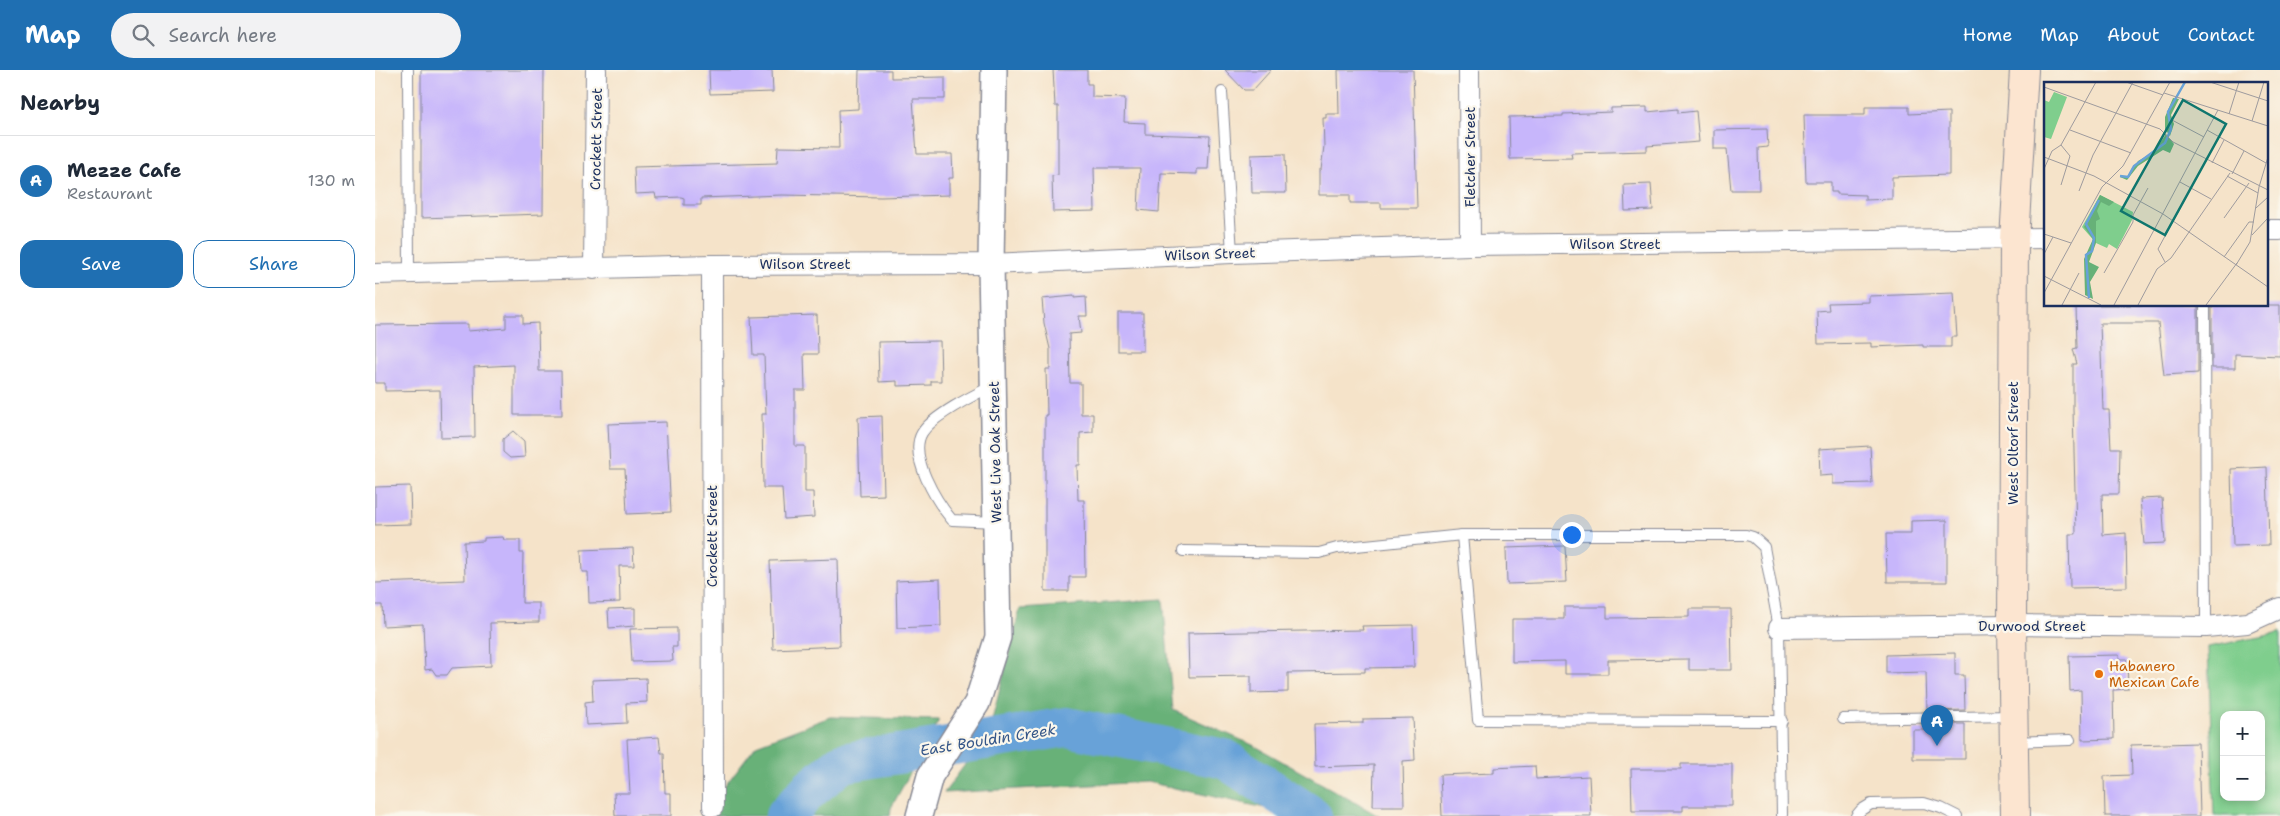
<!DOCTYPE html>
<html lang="en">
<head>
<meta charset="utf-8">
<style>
	:root { --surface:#fff; --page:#f2f2f3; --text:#1f2937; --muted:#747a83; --line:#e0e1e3; --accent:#1f6fb2 }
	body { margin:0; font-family:"Shantell Sans",sans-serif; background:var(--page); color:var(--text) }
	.controls { position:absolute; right:15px; bottom:15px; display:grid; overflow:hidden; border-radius:10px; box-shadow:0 2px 8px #0003 }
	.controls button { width:45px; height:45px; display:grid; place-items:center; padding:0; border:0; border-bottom:1px solid var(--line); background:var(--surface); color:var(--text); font:25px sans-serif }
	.you { position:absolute; left:1196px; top:464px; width:18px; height:18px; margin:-12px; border:4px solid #fff; border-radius:50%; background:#1a73e8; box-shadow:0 0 0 8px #1a73e833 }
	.badge { display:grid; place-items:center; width:32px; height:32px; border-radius:50%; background:var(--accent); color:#fff; font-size:16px; font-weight:700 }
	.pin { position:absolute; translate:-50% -41px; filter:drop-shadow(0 1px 2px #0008) }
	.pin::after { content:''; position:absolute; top:26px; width:18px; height:15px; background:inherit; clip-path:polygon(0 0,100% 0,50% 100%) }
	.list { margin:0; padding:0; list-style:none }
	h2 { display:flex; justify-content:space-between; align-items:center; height:65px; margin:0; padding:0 20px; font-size:21px }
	h2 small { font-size:16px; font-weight:400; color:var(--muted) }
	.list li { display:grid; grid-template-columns:32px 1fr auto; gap:15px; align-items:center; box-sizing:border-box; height:90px; padding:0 20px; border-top:1px solid var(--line) }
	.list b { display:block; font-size:19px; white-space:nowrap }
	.list p { margin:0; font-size:16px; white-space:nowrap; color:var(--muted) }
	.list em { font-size:16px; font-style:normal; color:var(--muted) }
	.actions { display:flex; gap:10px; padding:15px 20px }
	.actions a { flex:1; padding:11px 0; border:1px solid var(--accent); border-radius:15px; text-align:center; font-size:18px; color:var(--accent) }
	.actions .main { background:var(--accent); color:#fff }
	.icon { flex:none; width:28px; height:28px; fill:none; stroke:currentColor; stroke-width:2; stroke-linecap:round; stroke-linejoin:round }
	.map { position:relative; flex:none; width:1905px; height:746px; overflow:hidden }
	header { display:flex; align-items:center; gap:30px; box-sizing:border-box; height:70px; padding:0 25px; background:var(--accent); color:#fff }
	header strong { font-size:24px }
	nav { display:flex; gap:28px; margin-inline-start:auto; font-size:18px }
	.search { width:350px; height:45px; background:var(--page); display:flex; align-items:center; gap:12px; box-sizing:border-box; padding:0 18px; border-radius:28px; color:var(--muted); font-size:19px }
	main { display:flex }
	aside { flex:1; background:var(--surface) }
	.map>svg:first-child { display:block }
</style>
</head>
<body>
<header>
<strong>Map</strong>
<div class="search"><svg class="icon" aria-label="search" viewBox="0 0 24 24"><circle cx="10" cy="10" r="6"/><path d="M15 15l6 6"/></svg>Search here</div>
<nav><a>Home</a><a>Map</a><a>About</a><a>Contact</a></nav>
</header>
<main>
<aside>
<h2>Nearby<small></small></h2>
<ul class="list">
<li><span class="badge">A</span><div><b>Mezze Cafe</b><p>Restaurant</p></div><em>130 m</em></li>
</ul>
<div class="actions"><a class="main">Save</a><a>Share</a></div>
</aside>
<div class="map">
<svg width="1905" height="746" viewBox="0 0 1905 746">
	<rect width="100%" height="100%" fill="#fbf7ec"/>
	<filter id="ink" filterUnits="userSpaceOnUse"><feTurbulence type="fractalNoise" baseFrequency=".02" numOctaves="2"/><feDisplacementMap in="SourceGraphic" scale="10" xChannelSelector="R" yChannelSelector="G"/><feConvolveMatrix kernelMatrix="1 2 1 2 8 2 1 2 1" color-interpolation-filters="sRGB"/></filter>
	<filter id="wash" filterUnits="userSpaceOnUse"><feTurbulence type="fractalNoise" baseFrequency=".0096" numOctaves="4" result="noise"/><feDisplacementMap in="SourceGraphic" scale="20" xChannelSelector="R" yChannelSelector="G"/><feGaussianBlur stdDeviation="1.12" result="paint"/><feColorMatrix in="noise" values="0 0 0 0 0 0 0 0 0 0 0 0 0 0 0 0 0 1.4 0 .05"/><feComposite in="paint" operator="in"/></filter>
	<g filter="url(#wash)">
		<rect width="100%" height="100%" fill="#f5e3c9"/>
		<path fill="#7fce8d" stroke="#4d7e76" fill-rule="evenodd" d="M1905 561V746H1839L1833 577 1900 564ZM1849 645H1886V727H1849Z"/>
		<g fill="#67b178" stroke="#41706b">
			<path d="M788 529 798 640 880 676 1004 746H905L890 738 772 712 569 723 614 662 645 539Z"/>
			<path d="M455 647 564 650 516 738 515 746H327L381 675Z"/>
		</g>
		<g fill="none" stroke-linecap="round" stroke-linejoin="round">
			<path stroke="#68a2d8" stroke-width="40" d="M410 746 434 720 467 693 692 657 850 689 937 746"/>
		</g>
		<g id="blocks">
			<g fill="#c7b6fb">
				<path d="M46 0H169L168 144 46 148Z"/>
				<path d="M334 0H397L398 22 335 24Z"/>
				<path d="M484 0H516V8L570 7V29H538L542 84H577L578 108H574V125L506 127 407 125 326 128V135H309V128L306 127 281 128 280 123 260 124 259 97 402 93 403 77 464 78 463 40 483 39Z"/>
				<path d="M678 0H712V14H717V27L750 28 749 52 770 53V64L835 66 833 99H822V104L786 103 784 142 763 140 765 98H719L720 141 678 142 677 106 683 105V36H680Z"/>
				<path d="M850 0H896L878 20H869Z"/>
				<path d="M963 0H1038L1042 138H1006V133H975V125H944V100H946L949 76 948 48H951V44H964Z"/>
				<path d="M1272 37V42L1303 39V43L1321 41 1324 72 1272 76V81L1196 83 1197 88 1135 89 1134 47 1188 46V44L1236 42V38Z"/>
				<path d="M1490 37H1534V44L1574 42V105L1517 107V129L1490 130V125L1462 124V122H1456V112H1431L1429 45H1490Z"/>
				<path d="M1392 59 1393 77 1383 78 1384 120H1356L1352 79H1339V60Z"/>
				<path d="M910 84 911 123H877L876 85Z"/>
				<path d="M1276 114 1278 140 1250 141 1249 115Z"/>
				<path d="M1579 223 1582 267H1576V277H1548V275L1496 277V273L1443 274 1442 241 1454 240 1453 233 1494 232V226Z"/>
				<path d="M699 226V228L711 227 712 246H704L706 263 694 264 695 313H706V344H718V362L705 363V395H702L703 430H709L710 507H694V521H670V345H672L671 299H675V279L669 253 667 229Z"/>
				<path d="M1701 235H1823V303L1789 305 1783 253H1725L1728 340H1734L1736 378H1745L1744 424H1727L1728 465 1751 463 1752 517 1695 518 1694 464H1701L1698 339V294H1702L1698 279 1702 278Z"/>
				<path d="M1837 235H1905V286L1860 284V298H1837Z"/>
				<rect x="743" y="243" width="25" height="38"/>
				<path d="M131 245H148V254L163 253 164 301H186L187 345H139V295L99 297 100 367 66 368 65 320 10 321V313H0V255L93 254V261L131 258Z"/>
				<path d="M442 245 443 284H429L430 320H420V376H430V422H438L439 447 409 449 407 418H388L387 344H391L389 285H378L376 247Z"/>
				<path d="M565 271 566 311H556V315L522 316V311L504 312 503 272Z"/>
				<path d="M507 346 509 425 485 426 483 347Z"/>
				<path d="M291 352 296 442 252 444 250 399H235L233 354Z"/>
				<path d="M138 361 149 371 150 387 135 388 128 382V369Z"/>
				<path d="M1495 376 1497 413 1458 414V405L1445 406 1444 379Z"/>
				<path d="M1892 397 1894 475 1858 476 1856 399Z"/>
				<path d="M35 416 36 454 0 455V417Z"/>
				<path d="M1787 428 1790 473 1769 474 1765 429Z"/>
				<path d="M1572 450V512H1512L1511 464H1536V451Z"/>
				<path d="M128 467 129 470H145V483H148L147 533H164V552L115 553 116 596 77 598 72 605H61L57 599 50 600 48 554 8 556 7 535H0V513L90 510 89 472 109 471V468Z"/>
				<path d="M1190 476 1192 512 1132 514 1131 478Z"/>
				<path d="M258 478 259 496H244L245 532 214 533 213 502H207L206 480Z"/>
				<path d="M463 489 465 576 398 579 395 491Z"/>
				<path d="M565 509 566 556 522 558 521 511Z"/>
				<path d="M1189 537H1232V548L1314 547V539H1356L1357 600H1314V589L1233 590V604H1190V591L1137 592V549H1189Z"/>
				<path d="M260 538V556L234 558 233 539Z"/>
				<path d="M1038 555 1039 597 990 598V602L913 603V622L876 623V606L814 607 813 563 988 560 987 556Z"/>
				<path d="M302 558V577H297L298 591 257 592 255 559Z"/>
				<path d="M1580 583V605H1589L1590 640 1552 641 1551 602 1511 603V585Z"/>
				<path d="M1744 585V589H1752L1753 619 1738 620 1739 669 1707 670 1706 620 1695 621 1694 586Z"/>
				<path d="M271 608 272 632 251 633 252 653 211 655 210 632 218 631 217 610Z"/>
				<path d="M1038 648 1040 690 1028 691 1029 736H998L999 695 940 697 939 654 988 653V649Z"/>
				<path d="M1553 654H1590V689H1538V660H1553Z"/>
				<path d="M284 667 286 683H289L290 723H296V746H240L239 723H255L252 669Z"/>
				<path d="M1823 673 1825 746H1730L1729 706 1757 705 1756 675Z"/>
				<path d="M1306 694H1357V736H1308V741H1257L1256 699H1306Z"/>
				<path d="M1160 696 1161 709 1214 706 1216 746H1067L1065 705 1119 703V698Z"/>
			</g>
		</g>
	</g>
	<g filter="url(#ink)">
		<use href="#blocks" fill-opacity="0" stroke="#888994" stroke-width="1"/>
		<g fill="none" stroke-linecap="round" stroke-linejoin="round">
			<g stroke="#888994" stroke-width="12">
				<g id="service">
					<path d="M33 0 34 203"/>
					<path d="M847 22 857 183"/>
					<path d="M1830 235 1831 557"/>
					<path d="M617 316C599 325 557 346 547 363 533 386 562 432 577 450L621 452"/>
					<path d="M1087 465 1103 650 1407 651"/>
					<path d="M808 481 944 483 962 478 1087 465H1371L1378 467 1389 477 1404 558 1407 746"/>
					<path d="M1468 649 1638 646"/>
					<path d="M1640 672 1695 670"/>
					<path d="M1481 746 1486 740 1496 734 1549 733 1566 738 1582 746"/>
				</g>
			</g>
			<g stroke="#888994" stroke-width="22">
				<g id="minor">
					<path d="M1094 0 1095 175"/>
					<path d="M1891 160H1905"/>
					<path d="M337 195 338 737"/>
					<path d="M219 199 221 0"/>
					<path d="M0 204 337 195 616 194 857 183 1095 175 1670 168"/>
					<path d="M1404 558 1637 555 1831 557 1872 553 1905 538"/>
				</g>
			</g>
			<g stroke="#888994" stroke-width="28">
				<path id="tertiary" d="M544 746 555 706 602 633 623 567 616 194 619 0"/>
			</g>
			<g stroke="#888994" stroke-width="30">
				<path id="secondary" d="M1640 746 1637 555 1639 170 1649 0"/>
			</g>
			<use href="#service" stroke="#fff" stroke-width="10"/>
			<use href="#minor" stroke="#fff" stroke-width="20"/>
			<use href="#tertiary" stroke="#fff" stroke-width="25"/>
			<use href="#secondary" stroke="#fce5d0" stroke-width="28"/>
		</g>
	</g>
	<circle fill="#e8710a" stroke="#fbf7ec" stroke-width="2" cx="1724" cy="604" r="5"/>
	<g text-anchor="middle" stroke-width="4.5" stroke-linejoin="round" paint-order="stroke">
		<g font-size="14" fill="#1b2f5e" stroke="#fbf7ec">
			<text transform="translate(221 69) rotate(-89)" y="5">Crockett Street</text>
			<text transform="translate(1095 87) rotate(-90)" y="5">Fletcher Street</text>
			<text x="1240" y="179">Wilson Street</text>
			<text transform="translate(835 184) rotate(-2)" y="5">Wilson Street</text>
			<text x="430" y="199">Wilson Street</text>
			<text transform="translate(1638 373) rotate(-90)" y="5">West Oltorf Street</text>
			<text transform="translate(620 382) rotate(-91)" y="5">West Live Oak Street</text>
			<text transform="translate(337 466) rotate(-90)" y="5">Crockett Street</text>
			<text x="1657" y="561">Durwood Street</text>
		</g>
		<g font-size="14" fill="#c56008" stroke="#fbf7ec" text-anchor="start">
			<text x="1734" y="601">Habanero<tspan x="1734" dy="16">Mexican Cafe</tspan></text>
		</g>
		<g font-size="15" font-style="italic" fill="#365789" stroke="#fbf7ec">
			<text transform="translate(613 670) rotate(-9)" y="5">East Bouldin Creek</text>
		</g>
	</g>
	<g transform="translate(1669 12)">
		<rect width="224" height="224" fill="#f5e3c9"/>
		<path d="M10 10 23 15 7 57 0 55V18L5 20ZM56 113 89 130 88 138 73 167 65 162 63 166 52 161 38 145Z" fill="#7fce8d"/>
		<path d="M129 16 135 17 127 33 130 42 126 54 121 47V35ZM122 52 130 62 126 71 119 68 94 84 83 98 76 95H83L94 79 110 70ZM56 113 70 120 65 124 57 120 53 129 56 137 52 139V161L45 180 55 185 46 200 49 217 41 213 40 177 49 157 40 145Z" fill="#67b178"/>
		<path fill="none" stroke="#68a2d8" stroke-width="2.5" d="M76 94 84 95 90 84 121 61 127 47 124 30 141 0M45 216 42 173 48 169 50 156 42 142 55 118"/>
		<path fill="none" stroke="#9e9b9e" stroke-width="1" d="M82 0 119 13M166 0 224 19M0 5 116 47 129 60 224 108M120 11 224 44M185 32 195 0M128 38 160 55M208 39 220 0M26 48 87 71M163 48 222 81M17 63 52 0M0 75 50 94 119 132 224 205M168 81 180 58M0 87 8 69 17 63M188 92 200 69M183 94 214 111M136 100 167 117M17 103 26 74 17 63M35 109 49 73 89 0M212 126 224 115M180 136 205 101M0 152 27 161M208 153 224 136M0 172 9 155M180 175 205 140H210M121 180 114 167 147 106M192 183 206 160 215 105 224 75M60 191 89 140V133L104 106M0 194 57 223M0 211 58 105 79 84 126 0M18 223 35 191M70 223 174 28M94 223 113 187 127 176 186 91M162 223 193 181"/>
		<path fill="#0f766e" fill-opacity="0.15" stroke="#0f766e" stroke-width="2.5" d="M139 18 182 42 121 153 77 129Z"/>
		<rect width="224" height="224" fill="none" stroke="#1b2f5e" stroke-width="2.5"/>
	</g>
</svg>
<div class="controls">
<button>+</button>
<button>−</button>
</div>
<div class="you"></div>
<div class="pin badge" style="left:1562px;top:676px">A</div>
</div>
</main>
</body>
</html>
